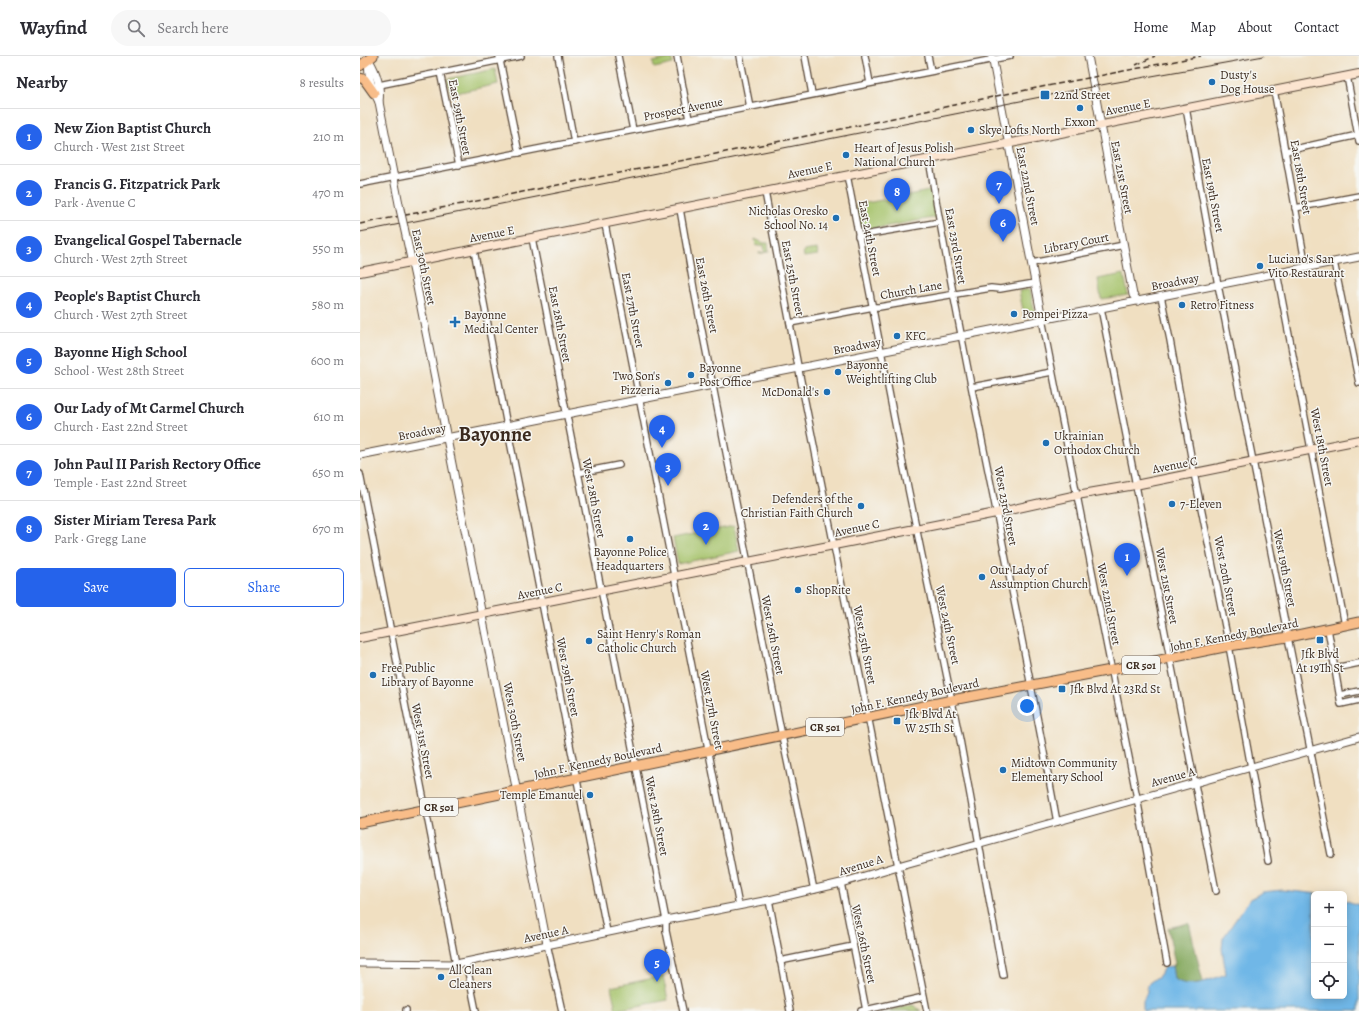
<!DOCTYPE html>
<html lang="en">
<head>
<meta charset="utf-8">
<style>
	:root { --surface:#fff; --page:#f7f7f7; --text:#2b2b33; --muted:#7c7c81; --line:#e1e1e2; --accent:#2563eb }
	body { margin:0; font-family:Alegreya,serif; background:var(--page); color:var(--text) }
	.controls { position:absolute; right:12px; bottom:12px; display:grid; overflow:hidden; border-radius:6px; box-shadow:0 2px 10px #0003 }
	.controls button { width:36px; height:36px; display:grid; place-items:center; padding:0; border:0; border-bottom:1px solid var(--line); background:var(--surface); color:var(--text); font:20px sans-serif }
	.you { position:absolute; left:667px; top:650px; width:14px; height:14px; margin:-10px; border:3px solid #fff; border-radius:50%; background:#1a73e8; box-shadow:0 0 0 6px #1a73e833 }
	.badge { display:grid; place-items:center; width:26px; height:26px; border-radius:50%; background:var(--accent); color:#fff; font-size:13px; font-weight:700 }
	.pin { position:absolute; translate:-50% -33px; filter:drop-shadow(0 1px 2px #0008) }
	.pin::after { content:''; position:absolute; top:21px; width:14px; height:12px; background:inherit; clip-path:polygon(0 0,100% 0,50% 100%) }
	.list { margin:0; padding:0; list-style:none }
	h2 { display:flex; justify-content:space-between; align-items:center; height:52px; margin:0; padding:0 16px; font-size:17px }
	h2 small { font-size:13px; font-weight:400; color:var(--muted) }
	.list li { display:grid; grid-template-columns:26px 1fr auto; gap:12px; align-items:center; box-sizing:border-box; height:56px; padding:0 16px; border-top:1px solid var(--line) }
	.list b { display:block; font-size:15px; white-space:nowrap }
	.list p { margin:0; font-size:13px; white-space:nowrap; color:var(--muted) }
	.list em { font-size:13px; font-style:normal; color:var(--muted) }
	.actions { display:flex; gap:8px; padding:12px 16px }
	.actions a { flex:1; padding:9px 0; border:1px solid var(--accent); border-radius:6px; text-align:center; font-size:14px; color:var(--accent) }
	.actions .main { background:var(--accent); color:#fff }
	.icon { flex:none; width:22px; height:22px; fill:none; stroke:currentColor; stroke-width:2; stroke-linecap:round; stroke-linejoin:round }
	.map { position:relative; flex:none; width:999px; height:955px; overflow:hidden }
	header { display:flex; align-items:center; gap:24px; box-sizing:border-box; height:56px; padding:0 20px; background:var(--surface); border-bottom:1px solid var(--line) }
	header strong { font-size:19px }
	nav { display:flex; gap:22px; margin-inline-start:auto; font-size:14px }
	.search { width:280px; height:36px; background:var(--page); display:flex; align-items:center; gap:10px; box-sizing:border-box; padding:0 14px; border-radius:22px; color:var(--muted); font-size:15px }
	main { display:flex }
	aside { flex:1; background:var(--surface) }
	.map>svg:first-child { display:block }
</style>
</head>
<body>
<header>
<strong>Wayfind</strong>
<div class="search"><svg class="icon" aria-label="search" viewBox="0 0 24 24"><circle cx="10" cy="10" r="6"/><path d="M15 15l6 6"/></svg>Search here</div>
<nav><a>Home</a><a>Map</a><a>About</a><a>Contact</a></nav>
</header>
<main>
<aside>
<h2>Nearby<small>8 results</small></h2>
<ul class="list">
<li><span class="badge">1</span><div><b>New Zion Baptist Church</b><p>Church · West 21st Street</p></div><em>210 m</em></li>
<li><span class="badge">2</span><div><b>Francis G. Fitzpatrick Park</b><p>Park · Avenue C</p></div><em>470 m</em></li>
<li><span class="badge">3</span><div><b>Evangelical Gospel Tabernacle</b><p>Church · West 27th Street</p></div><em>550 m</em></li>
<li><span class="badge">4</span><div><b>People's Baptist Church</b><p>Church · West 27th Street</p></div><em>580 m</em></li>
<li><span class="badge">5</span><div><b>Bayonne High School</b><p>School · West 28th Street</p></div><em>600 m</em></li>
<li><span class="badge">6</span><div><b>Our Lady of Mt Carmel Church</b><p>Church · East 22nd Street</p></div><em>610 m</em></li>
<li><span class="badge">7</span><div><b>John Paul II Parish Rectory Office</b><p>Temple · East 22nd Street</p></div><em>650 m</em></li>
<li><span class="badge">8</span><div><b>Sister Miriam Teresa Park</b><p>Park · Gregg Lane</p></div><em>670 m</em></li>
</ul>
<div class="actions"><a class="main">Save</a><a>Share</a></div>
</aside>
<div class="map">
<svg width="999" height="955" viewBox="0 0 999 955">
	<rect width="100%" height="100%" fill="#f6f6f2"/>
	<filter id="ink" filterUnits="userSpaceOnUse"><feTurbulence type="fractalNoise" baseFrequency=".025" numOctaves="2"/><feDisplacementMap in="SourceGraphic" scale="8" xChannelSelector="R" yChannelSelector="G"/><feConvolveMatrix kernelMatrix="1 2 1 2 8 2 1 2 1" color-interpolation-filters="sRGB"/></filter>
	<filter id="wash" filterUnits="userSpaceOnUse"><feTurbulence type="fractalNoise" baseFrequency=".012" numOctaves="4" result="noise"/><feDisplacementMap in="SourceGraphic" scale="16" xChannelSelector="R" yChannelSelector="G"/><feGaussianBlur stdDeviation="0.9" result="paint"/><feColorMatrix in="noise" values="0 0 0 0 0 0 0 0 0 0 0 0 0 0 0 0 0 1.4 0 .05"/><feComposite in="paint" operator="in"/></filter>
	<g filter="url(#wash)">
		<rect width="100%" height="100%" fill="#f0dfc1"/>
		<g fill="#a5c269" stroke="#707644">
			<path d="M311 2 313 8 294 12 293 6Z"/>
			<path d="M135 13 138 28 91 38 87 23Z"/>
			<path d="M574 134 578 161 501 175 496 149Z"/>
			<path d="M395 183 404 187H408L409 195H407V196L399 198V197L405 196 404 189 396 190Z"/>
			<path d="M457 193 458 199 444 201 443 195Z"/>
			<path d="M764 218 768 239 741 243 738 223Z"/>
			<path d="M670 233 675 257 664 259 659 235Z"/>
			<path d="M374 470 379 495 318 508 313 482Z"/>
			<path d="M303 920 308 944 256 954 251 931Z"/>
			<path d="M553 949 561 955H525Z"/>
		</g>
		<path fill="#84a85d" stroke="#60693e" d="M829 867 843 926C832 928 824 930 814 923L812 910 815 908 808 872Z"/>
		<path fill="#70b7e7" stroke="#567082" d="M922 834 960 838H954V940H984V844L999 849V955H783V945L787 936V932L789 927 800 919 804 911 812 910 814 923C830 934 849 924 866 918L862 893 863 882 889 844 902 836Z"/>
	</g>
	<g filter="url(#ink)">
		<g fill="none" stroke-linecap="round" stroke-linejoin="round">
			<g stroke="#564536" stroke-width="8">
				<g id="minor">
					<path d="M139 0 159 97"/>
					<path d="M198 0 214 86"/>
					<path d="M258 0 273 74"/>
					<path d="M317 0 329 63"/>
					<path d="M380 0 390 51"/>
					<path d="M445 0 452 38"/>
					<path d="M505 0 510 27"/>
					<path d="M568 0 571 15"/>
					<path d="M80 16 99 109"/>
					<path d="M987 20 999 85"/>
					<path d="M19 29 161 0"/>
					<path d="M914 34 946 211"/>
					<path d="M826 52 858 229 971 798"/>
					<path d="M926 95 998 79"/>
					<path d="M569 103C583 189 600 274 617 359 644 495 672 630 697 766"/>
					<path d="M487 119 541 398 600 684 643 919"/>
					<path d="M0 128 650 0"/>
					<path d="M405 136 437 305 567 955"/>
					<path d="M935 152 999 140"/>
					<path d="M320 153 335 239 422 680 454 834"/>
					<path d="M245 168 379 850"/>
					<path d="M498 180 580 166"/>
					<path d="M172 182 306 864V875L323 955"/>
					<path d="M114 194 147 370 247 876"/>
					<path d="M974 206 999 327"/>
					<path d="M672 207 764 189"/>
					<path d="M917 217 985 569"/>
					<path d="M801 240 810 284 834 417 869 590 908 805"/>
					<path d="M741 252 856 835"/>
					<path d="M682 263 777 742 807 907"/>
					<path d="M430 267 513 251H519L631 232 640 233 675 227"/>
					<path d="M612 331 692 316"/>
					<path d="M218 417 259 409"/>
					<path d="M0 418 96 908"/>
					<path d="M968 573 981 648 999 644"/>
					<path d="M975 612 999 607"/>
					<path d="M980 639 999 635"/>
					<path d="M481 827 506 954"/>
					<path d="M409 844 430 955"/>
					<path d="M187 888 202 955"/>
					<path d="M420 905 493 890"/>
					<path d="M106 906 116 955"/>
					<path d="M46 955V954"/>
					<path d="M501 955 564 941"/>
				</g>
			</g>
			<g stroke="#564536" stroke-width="9">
				<g id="tertiary">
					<path d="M632 0 682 263"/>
					<path d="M728 0 773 239 778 245"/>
					<path d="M8 3C8 18 11 33 19 46L40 153"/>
					<path d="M9 4C17 17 21 31 19 46"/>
					<path d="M44 171 56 226 187 888"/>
					<path d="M0 399 999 201"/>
					<path d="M0 907 96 908 106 906 306 864 409 844 481 827 538 810 999 681"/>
				</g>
			</g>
			<g stroke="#564536" stroke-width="10">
				<g id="secondary">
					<path d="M0 216 999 18"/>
					<path d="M0 582 474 489 636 457 717 439 775 429 999 384"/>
				</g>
			</g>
			<g stroke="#564536" stroke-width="11">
				<path id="primary" d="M0 767 592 644 751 614 869 590 928 581 999 566"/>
			</g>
			<g stroke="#564536" stroke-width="11">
				<g id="trunk">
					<path d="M0 10 13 0"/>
					<path d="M0 22 4 23 14 37"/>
				</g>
			</g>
			<use href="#minor" stroke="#fff" stroke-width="5.5"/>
			<use href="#tertiary" stroke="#fff" stroke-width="7"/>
			<use href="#secondary" stroke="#fce5d0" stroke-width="8"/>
			<use href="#primary" stroke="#f8bd89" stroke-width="9"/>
			<use href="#trunk" stroke="#f8bd89" stroke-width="9"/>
			<path stroke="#3b2a1e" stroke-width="1" d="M0 176 741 29 904 0"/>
			<g stroke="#3b2a1e" stroke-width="1.5" stroke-dasharray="6 3" stroke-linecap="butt">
				<path d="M776 9 795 0"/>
				<path d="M0 168 472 75 646 38 841 0"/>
			</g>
			<g stroke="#564536" stroke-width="9" stroke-linecap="butt">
				<path id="tertiary-bridge" d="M40 153 44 171"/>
			</g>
			<use href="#tertiary-bridge" stroke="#fff" stroke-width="7"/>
		</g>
	</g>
	<g fill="#1f6fb2" stroke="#f6f6f2" stroke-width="1.5">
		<circle cx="852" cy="26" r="4"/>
		<rect x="680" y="34" width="10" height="10" rx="2"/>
		<circle cx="720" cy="52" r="4"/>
		<circle cx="611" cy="74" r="4"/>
		<circle cx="486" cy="99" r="4"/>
		<circle cx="476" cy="162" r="4"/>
		<circle cx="900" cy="210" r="4"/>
		<circle cx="822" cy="249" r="4"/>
		<circle cx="654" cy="258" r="4"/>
		<path d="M93 260h4v4h4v4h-4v4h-4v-4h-4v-4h4z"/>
		<circle cx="537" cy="280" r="4"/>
		<circle cx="478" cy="316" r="4"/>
		<circle cx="331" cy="319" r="4"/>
		<circle cx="308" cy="327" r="4"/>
		<circle cx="467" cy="336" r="4"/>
		<circle cx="686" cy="387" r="4"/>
		<circle cx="812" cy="448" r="4"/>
		<circle cx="501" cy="450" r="4"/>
		<circle cx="270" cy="483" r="4"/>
		<circle cx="622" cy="521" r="4"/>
		<circle cx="438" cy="534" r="4"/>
		<rect x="956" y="580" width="8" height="8" rx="2"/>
		<circle cx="229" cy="585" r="4"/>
		<circle cx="13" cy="619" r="4"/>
		<rect x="698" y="629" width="8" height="8" rx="2"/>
		<rect x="533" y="661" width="8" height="8" rx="2"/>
		<circle cx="643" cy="714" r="4"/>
		<circle cx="230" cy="739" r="4"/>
		<circle cx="81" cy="921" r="4"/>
	</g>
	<g text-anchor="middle" stroke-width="3" stroke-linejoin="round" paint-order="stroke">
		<g fill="#f6f6f2" stroke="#73675e" stroke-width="1">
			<rect x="762" y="600" width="38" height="18" rx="3"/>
			<rect x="446" y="662" width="38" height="18" rx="3"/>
			<rect x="60" y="742" width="38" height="18" rx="3"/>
		</g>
		<g font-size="11" font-weight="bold" fill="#3b2a1e">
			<text x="781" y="613">CR 501</text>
			<text x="465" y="675">CR 501</text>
			<text x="79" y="755">CR 501</text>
		</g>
		<g font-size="12" fill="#3b2a1e" stroke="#f6f6f2" text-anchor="start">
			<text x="860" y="23">Dusty's<tspan x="860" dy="14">Dog House</tspan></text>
			<text x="694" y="43">22nd Street</text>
			<text x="720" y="70" text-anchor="middle">Exxon</text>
			<text x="619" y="78">Skye Lofts North</text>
			<text x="494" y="96">Heart of Jesus Polish<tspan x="494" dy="14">National Church</tspan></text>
			<text x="468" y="159" text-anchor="end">Nicholas Oresko<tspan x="468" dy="14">School No. 14</tspan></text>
			<text x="908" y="207">Luciano's San<tspan x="908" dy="14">Vito Restaurant</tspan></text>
			<text x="830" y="253">Retro Fitness</text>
			<text x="662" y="262">Pompei Pizza</text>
			<text x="104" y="263">Bayonne<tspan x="104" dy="14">Medical Center</tspan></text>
			<text x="545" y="284">KFC</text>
			<text x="486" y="313">Bayonne<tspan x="486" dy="14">Weightlifting Club</tspan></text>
			<text x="339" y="316">Bayonne<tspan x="339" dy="14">Post Office</tspan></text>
			<text x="300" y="324" text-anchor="end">Two Son's<tspan x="300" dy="14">Pizzeria</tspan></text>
			<text x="459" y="340" text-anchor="end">McDonald's</text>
			<text x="694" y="384">Ukrainian<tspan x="694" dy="14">Orthodox Church</tspan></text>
			<text x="493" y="447" text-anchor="end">Defenders of the<tspan x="493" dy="14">Christian Faith Church</tspan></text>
			<text x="820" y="452">7-Eleven</text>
			<text x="270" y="500" text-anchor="middle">Bayonne Police<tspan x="270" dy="14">Headquarters</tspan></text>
			<text x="630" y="518">Our Lady of<tspan x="630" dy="14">Assumption Church</tspan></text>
			<text x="446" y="538">ShopRite</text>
			<text x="237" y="582">Saint Henry's Roman<tspan x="237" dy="14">Catholic Church</tspan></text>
			<text x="960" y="602" text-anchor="middle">Jfk Blvd<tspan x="960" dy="14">At 19Th St</tspan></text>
			<text x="21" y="616">Free Public<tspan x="21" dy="14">Library of Bayonne</tspan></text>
			<text x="710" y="637">Jfk Blvd At 23Rd St</text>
			<text x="545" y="662">Jfk Blvd At<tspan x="545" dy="14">W 25Th St</tspan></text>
			<text x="651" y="711">Midtown Community<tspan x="651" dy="14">Elementary School</tspan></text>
			<text x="222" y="743" text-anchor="end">Temple Emanuel</text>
			<text x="89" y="918">All Clean<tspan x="89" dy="14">Cleaners</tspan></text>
		</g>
		<g font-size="12" fill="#3b2a1e" stroke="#f6f6f2">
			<text transform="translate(768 51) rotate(-11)" y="4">Avenue E</text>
			<text transform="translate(323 53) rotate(-11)" y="4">Prospect Avenue</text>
			<text transform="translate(100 61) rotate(79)" y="4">East 29th Street</text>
			<text transform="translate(450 114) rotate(-12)" y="4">Avenue E</text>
			<text transform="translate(762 121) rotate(79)" y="4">East 21st Street</text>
			<text transform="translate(941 121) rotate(80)" y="4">East 18th Street</text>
			<text transform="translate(668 130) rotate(79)" y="4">East 22nd Street</text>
			<text transform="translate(853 139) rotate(79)" y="4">East 19th Street</text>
			<text transform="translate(132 178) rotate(-11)" y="4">Avenue E</text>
			<text transform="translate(510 182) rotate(79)" y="4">East 24th Street</text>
			<text transform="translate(716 187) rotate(-11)" y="4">Library Court</text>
			<text transform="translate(596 190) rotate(80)" y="4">East 23rd Street</text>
			<text transform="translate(64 211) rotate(78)" y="4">East 30th Street</text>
			<text transform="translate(433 222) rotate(79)" y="4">East 25th Street</text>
			<text transform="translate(815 226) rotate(-11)" y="4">Broadway</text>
			<text transform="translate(551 234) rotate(-10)" y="4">Church Lane</text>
			<text transform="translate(347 239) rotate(79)" y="4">East 26th Street</text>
			<text transform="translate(273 254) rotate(79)" y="4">East 27th Street</text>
			<text transform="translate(200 268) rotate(79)" y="4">East 28th Street</text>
			<text transform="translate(497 290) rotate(-11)" y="4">Broadway</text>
			<text transform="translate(62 376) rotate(-11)" y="4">Broadway</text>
			<text transform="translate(962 391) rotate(79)" y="4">West 18th Street</text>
			<text transform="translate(815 409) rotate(-11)" y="4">Avenue C</text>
			<text transform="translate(234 442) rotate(79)" y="4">West 28th Street</text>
			<text transform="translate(646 450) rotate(79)" y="4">West 23rd Street</text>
			<text transform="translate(497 472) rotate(-12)" y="4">Avenue C</text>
			<text transform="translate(925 512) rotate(79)" y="4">West 19th Street</text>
			<text transform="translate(866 520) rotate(79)" y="4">West 20th Street</text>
			<text transform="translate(807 530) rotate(79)" y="4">West 21st Street</text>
			<text transform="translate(180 535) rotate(-11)" y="4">Avenue C</text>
			<text transform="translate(749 548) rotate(79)" y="4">West 22nd Street</text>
			<text transform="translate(588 569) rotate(78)" y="4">West 24th Street</text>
			<text transform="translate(413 579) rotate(79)" y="4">West 26th Street</text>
			<text transform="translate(874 579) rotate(-11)" y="4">John F. Kennedy Boulevard</text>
			<text transform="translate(505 589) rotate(79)" y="4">West 25th Street</text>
			<text transform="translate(208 621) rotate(79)" y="4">West 29th Street</text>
			<text transform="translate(555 640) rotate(-12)" y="4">John F. Kennedy Boulevard</text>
			<text transform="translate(352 654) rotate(79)" y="4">West 27th Street</text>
			<text transform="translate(155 666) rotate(79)" y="4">West 30th Street</text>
			<text transform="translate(63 685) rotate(79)" y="4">West 31st Street</text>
			<text transform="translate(238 705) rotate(-12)" y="4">John F. Kennedy Boulevard</text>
			<text transform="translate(813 721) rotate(-15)" y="4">Avenue A</text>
			<text transform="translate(297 760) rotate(79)" y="4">West 28th Street</text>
			<text transform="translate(501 809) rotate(-17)" y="4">Avenue A</text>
			<text transform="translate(186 878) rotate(-12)" y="4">Avenue A</text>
			<text transform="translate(504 888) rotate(78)" y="4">West 26th Street</text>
		</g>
		<g font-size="20" font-weight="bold" fill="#3b2a1e" stroke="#f6f6f2">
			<text x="135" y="385">Bayonne</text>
		</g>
	</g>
</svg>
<div class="controls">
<button>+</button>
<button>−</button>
<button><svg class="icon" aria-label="locate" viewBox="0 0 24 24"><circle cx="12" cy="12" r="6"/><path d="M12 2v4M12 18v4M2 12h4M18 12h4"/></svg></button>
</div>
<div class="you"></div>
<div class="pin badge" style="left:767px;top:520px">1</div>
<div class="pin badge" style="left:346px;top:489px">2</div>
<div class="pin badge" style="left:308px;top:430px">3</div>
<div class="pin badge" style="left:302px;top:392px">4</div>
<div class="pin badge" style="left:297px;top:926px">5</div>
<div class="pin badge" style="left:643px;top:186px">6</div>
<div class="pin badge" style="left:639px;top:148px">7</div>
<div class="pin badge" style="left:537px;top:155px">8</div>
</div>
</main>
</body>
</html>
